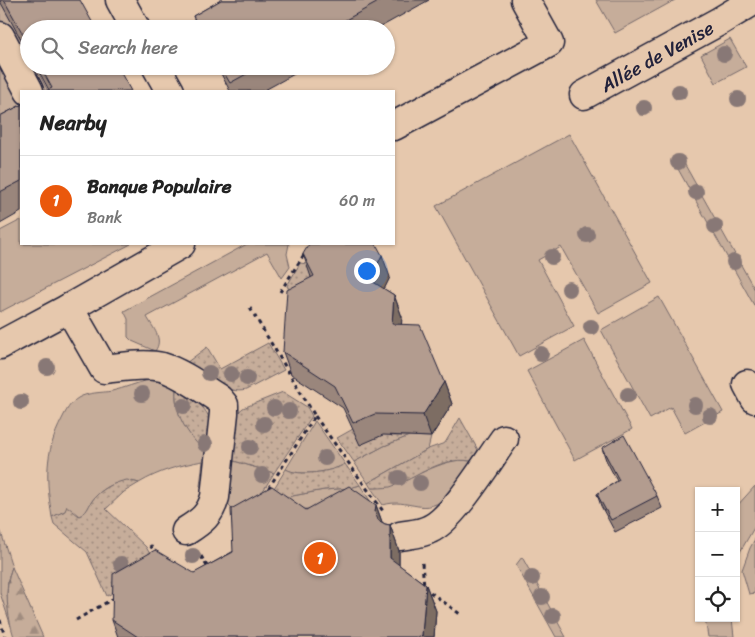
<!DOCTYPE html>
<html lang="en">
<head>
<meta charset="utf-8">
<style>
	:root { --surface:#fff; --page:#f6f6f6; --text:#222; --muted:#767676; --line:#e0e0e0; --accent:#ea580c }
	body { margin:0; font-family:Sriracha,sans-serif; background:var(--page); color:var(--text) }
	.controls { position:absolute; right:15px; bottom:15px; display:grid; overflow:hidden; border-radius:0px; box-shadow:0 1px 4px #0004 }
	.controls button { width:45px; height:45px; display:grid; place-items:center; padding:0; border:0; border-bottom:1px solid var(--line); background:var(--surface); color:var(--text); font:25px sans-serif }
	.you { position:absolute; left:366px; top:270px; width:18px; height:18px; margin:-12px; border:4px solid #fff; border-radius:50%; background:#1a73e8; box-shadow:0 0 0 8px #1a73e833 }
	.badge { display:grid; place-items:center; width:32px; height:32px; border-radius:50%; background:var(--accent); color:#fff; font-size:16px; font-weight:700 }
	.pin { position:absolute; translate:-50% -50%; border:2px solid #fff; box-shadow:0 1px 5px #0006 }
	.list { margin:0; padding:0; list-style:none }
	h2 { display:flex; justify-content:space-between; align-items:center; height:65px; margin:0; padding:0 20px; font-size:21px }
	h2 small { font-size:16px; font-weight:400; color:var(--muted) }
	.list li { display:grid; grid-template-columns:32px 1fr auto; gap:15px; align-items:center; box-sizing:border-box; height:90px; padding:0 20px; border-top:1px solid var(--line) }
	.list b { display:block; font-size:19px; white-space:nowrap }
	.list p { margin:0; font-size:16px; white-space:nowrap; color:var(--muted) }
	.list em { font-size:16px; font-style:normal; color:var(--muted) }
	.icon { flex:none; width:28px; height:28px; fill:none; stroke:currentColor; stroke-width:2; stroke-linecap:round; stroke-linejoin:round }
	.map { position:relative; flex:none; width:755px; height:637px; overflow:hidden }
	.search { position:absolute; background:var(--surface); box-shadow:0 1px 4px #0004; left:20px; top:20px; width:375px; height:55px; display:flex; align-items:center; gap:12px; box-sizing:border-box; padding:0 18px; border-radius:28px; color:var(--muted); font-size:19px }
	.panel { position:absolute; background:var(--surface); box-shadow:0 1px 4px #0004; left:20px; top:90px; width:375px; height:155px; border-radius:0px }
	.map>svg:first-child { display:block }
</style>
</head>
<body>
<div class="map">
<svg width="755" height="637" viewBox="0 0 755 637">
	<defs>
		<pattern id="forest-firs" width="22" height="20" patternUnits="userSpaceOnUse" patternTransform="scale(1.25)"><rect width="22" height="20" fill="#c6ad9a"/><path d="M5 1l3.5 6h-7zM16 11l3.5 6h-7z" fill="#a08c7f"/></pattern>
		<pattern id="garden-dots" width="8" height="8" patternUnits="userSpaceOnUse" patternTransform="scale(1.25)"><rect width="8" height="8" fill="#c6ad9a"/><path d="M2 2h.1M6 6h.1" fill="none" stroke="#a08c7f" stroke-width="1.8" stroke-linecap="round"/></pattern>
	</defs>
	<rect width="100%" height="100%" fill="#e6c8ad"/>
	<filter id="ink" filterUnits="userSpaceOnUse"><feTurbulence type="fractalNoise" baseFrequency=".02" numOctaves="2"/><feDisplacementMap in="SourceGraphic" scale="10" xChannelSelector="R" yChannelSelector="G"/><feConvolveMatrix kernelMatrix="1 2 1 2 8 2 1 2 1" color-interpolation-filters="sRGB"/></filter>
	<g filter="url(#ink)">
		<g fill="#c6ad9a" stroke="#74686a">
			<path d="M0 0H5L29 54V66H35L48 91H21V135L0 147Z"/>
			<path d="M596 0H675L615 33Z"/>
			<path d="M730 39 746 67 716 83 701 55Z"/>
			<path d="M569 134 652 283 598 313 561 247 538 260 574 326 519 356 436 206Z"/>
			<path d="M680 156 755 290V307L673 160Z"/>
			<path d="M21 220V244H131L0 312V231Z"/>
			<path d="M247 244H289L287 254 290 267 282 278 267 252 147 317C153 328 164 339 155 351L132 341 128 337V319L124 311Z"/>
			<path d="M659 297 723 412 685 433 671 407 650 419 601 330Z"/>
			<path d="M584 340 632 429 575 460 527 371Z"/>
			<path d="M149 380 166 383 176 389C174 417 192 439 211 458L203 488 200 486 203 461C180 465 159 471 139 483 122 477 102 487 92 501 88 508 87 513 79 516L65 511 52 517C46 480 44 453 62 419 66 411 70 403 78 398 88 392 101 393 112 391 125 388 136 383 149 380Z"/>
			<path d="M315 421 345 464C332 472 299 477 286 469Z"/>
			<path d="M409 436 431 437 428 449 368 483 354 462 384 446Z"/>
			<path d="M231 460 274 473 258 499 234 514 228 503Z"/>
			<path d="M460 460 471 461C459 481 446 511 418 506 405 504 396 501 383 505L371 488C402 488 428 464 460 460Z"/>
			<path d="M360 485 376 510 299 509 276 499 324 490 349 488Z"/>
			<path d="M755 486V526L740 552 736 566V507Z"/>
			<path d="M0 529 12 567 8 579 7 594 11 626 0 593Z"/>
			<path d="M755 539V593L749 594 742 570 750 548Z"/>
			<path d="M522 557 566 637H556L516 565Z"/>
			<path d="M705 618H732L734 637H708Z"/>
		</g>
		<path fill="url(#forest-firs)" stroke="#74686a" d="M12 567 43 637H14C7 615 4 589 12 567Z"/>
		<g fill="url(#garden-dots)" stroke="#74686a">
			<path d="M300 263 307 264 322 298 300 309 287 286Z"/>
			<path d="M268 343 284 370 246 390C228 395 203 377 187 369L186 363 207 347 220 369Z"/>
			<path d="M176 389C214 411 212 415 211 458 190 437 174 419 176 389Z"/>
			<path d="M283 392 307 407 312 416 274 473 231 460 236 414 243 408Z"/>
			<path d="M460 418 478 450 471 461C439 456 419 478 390 487 384 488 377 488 371 488L368 483 428 449 445 443Z"/>
			<path d="M353 429 390 432 391 436H409L384 446 354 462 337 438Z"/>
			<path d="M345 464 360 485 350 488 324 490 266 501 286 469C299 477 332 472 345 464Z"/>
			<path d="M127 480 139 483 124 492 106 509 146 547 158 568 107 596 87 552 54 524 52 517 65 511 67 506 79 516C87 513 88 507 92 501 99 490 115 482 127 480Z"/>
		</g>
		<g fill="none" stroke-linecap="round" stroke-linejoin="round">
			<g stroke="#22223b" stroke-width="31">
				<g id="minor">
					<path d="M120 0 136 29"/>
					<path d="M0 36 29 91"/>
					<path d="M156 66 170 91"/>
					<path d="M584 95 720 21 755 0"/>
					<path d="M394 126 549 43 525 0"/>
					<path d="M69 308 104 369C121 367 145 363 162 367 180 372 203 389 219 399L224 405V413L215 497C210 515 202 521 186 531"/>
					<path d="M0 345 69 308 181 244"/>
					<path d="M747 384 755 399"/>
					<path d="M400 536C410 534 421 534 430 529 453 519 488 461 504 439"/>
				</g>
			</g>
			<g stroke="#22223b" stroke-width="3" stroke-dasharray="4 4" stroke-linecap="butt">
				<path d="M280 292 305 253"/>
				<path d="M250 308 315 416 266 492"/>
				<path d="M315 416 383 511"/>
				<path d="M150 545 156 554"/>
				<path d="M201 556 208 568"/>
				<path d="M422 563 424 586 426 589 460 614"/>
				<path d="M0 620 5 637"/>
				<path d="M76 620 116 597"/>
			</g>
			<use href="#minor" stroke="#e6c8ad" stroke-width="28"/>
		</g>
		<g fill="#887876">
			<circle cx="724" cy="54" r="8"/>
			<circle cx="679" cy="92" r="8"/>
			<circle cx="738" cy="99" r="8"/>
			<circle cx="644" cy="108" r="8"/>
			<circle cx="678" cy="162" r="8"/>
			<circle cx="696" cy="192" r="8"/>
			<circle cx="715" cy="226" r="8"/>
			<circle cx="587" cy="235" r="8"/>
			<circle cx="552" cy="257" r="8"/>
			<circle cx="734" cy="262" r="8"/>
			<circle cx="569" cy="289" r="8"/>
			<circle cx="591" cy="327" r="8"/>
			<circle cx="541" cy="354" r="8"/>
			<circle cx="47" cy="367" r="8"/>
			<circle cx="209" cy="373" r="8"/>
			<circle cx="231" cy="374" r="8"/>
			<circle cx="247" cy="378" r="8"/>
			<circle cx="142" cy="394" r="8"/>
			<circle cx="628" cy="395" r="8"/>
			<circle cx="21" cy="402" r="8"/>
			<circle cx="695" cy="405" r="8"/>
			<circle cx="184" cy="406" r="8"/>
			<circle cx="274" cy="408" r="8"/>
			<circle cx="289" cy="411" r="8"/>
			<circle cx="710" cy="416" r="8"/>
			<circle cx="264" cy="424" r="8"/>
			<circle cx="205" cy="444" r="8"/>
			<circle cx="250" cy="447" r="8"/>
			<circle cx="325" cy="458" r="8"/>
			<circle cx="262" cy="475" r="8"/>
			<circle cx="399" cy="478" r="8"/>
			<circle cx="420" cy="483" r="8"/>
			<circle cx="193" cy="556" r="8"/>
			<circle cx="121" cy="564" r="8"/>
			<circle cx="532" cy="578" r="8"/>
			<circle cx="542" cy="597" r="8"/>
			<circle cx="553" cy="616" r="8"/>
		</g>
		<g fill="#9a867b" stroke="#22223b">
			<path d="M0 0H80L29 29V54L1 3Z"/>
			<path d="M221 0H429L377 29H198L193 16Z"/>
			<path d="M36 66H117L49 90Z"/>
			<path d="M217 66H309L263 91H230Z"/>
			<path d="M21 105V212L0 224V116Z"/>
			<path d="M303 254 390 277 384 289 394 295 402 317 401 324 444 382 452 404 431 437 383 435 360 445 343 408 291 374 283 352 311 277Z"/>
			<path d="M602 448 657 496 662 508 615 532 601 506 597 494 617 481 606 460Z"/>
			<path d="M376 505 382 522 385 524 390 525 399 551V565L426 585 436 611 434 637H118L112 620 306 510Z"/>
		</g>
		<g fill="#7d6d64" stroke="#22223b">
			<path d="M382 255 390 277 378 302 370 280Z"/>
			<path d="M394 295 402 317 400 346 392 324Z"/>
			<path d="M444 382 452 404 431 437 423 415Z"/>
			<path d="M376 505 385 531V538L375 512Z"/>
			<path d="M390 525 399 551V584L390 558Z"/>
			<path d="M426 585 436 611 434 637H423L422 635Z"/>
		</g>
		<g fill="#b39c8f" stroke="#22223b">
			<path d="M4 0H80L96 29H29V45Z"/>
			<path d="M221 0H382L329 29H200L193 16Z"/>
			<path d="M40 66H117L131 91H46L52 88Z"/>
			<path d="M220 66H261L230 83Z"/>
			<path d="M21 105V181L0 192V116Z"/>
			<path d="M309 244H376L382 255 370 280 394 295 392 324 420 325 444 382 423 415 375 414 353 423 335 386 283 352 287 290 314 276 303 254Z"/>
			<path d="M624 435 657 496 611 520 597 494 619 480 602 448Z"/>
			<path d="M272 486 306 510 349 486 376 505 375 512 378 520 385 524 390 525V558L426 585 422 635 420 637H138L112 620 113 574 155 550 194 573 233 552 231 509Z"/>
		</g>
	</g>
	<g text-anchor="middle" stroke-width="4" stroke-linejoin="round" paint-order="stroke">
		<g font-size="19" fill="#22223b" stroke="#e6c8ad">
			<text transform="translate(657 56) rotate(-29)" y="7">Allée de Venise</text>
		</g>
	</g>
</svg>
<div class="controls">
<button>+</button>
<button>−</button>
<button><svg class="icon" aria-label="locate" viewBox="0 0 24 24"><circle cx="12" cy="12" r="6"/><path d="M12 2v4M12 18v4M2 12h4M18 12h4"/></svg></button>
</div>
<div class="you"></div>
<div class="pin badge" style="left:320px;top:558px">1</div>
<div class="search"><svg class="icon" aria-label="search" viewBox="0 0 24 24"><circle cx="10" cy="10" r="6"/><path d="M15 15l6 6"/></svg>Search here</div>
<section class="panel">
<h2>Nearby<small></small></h2>
<ul class="list">
<li><span class="badge">1</span><div><b>Banque Populaire</b><p>Bank</p></div><em>60 m</em></li>
</ul>
</section>
</div>
</body>
</html>
